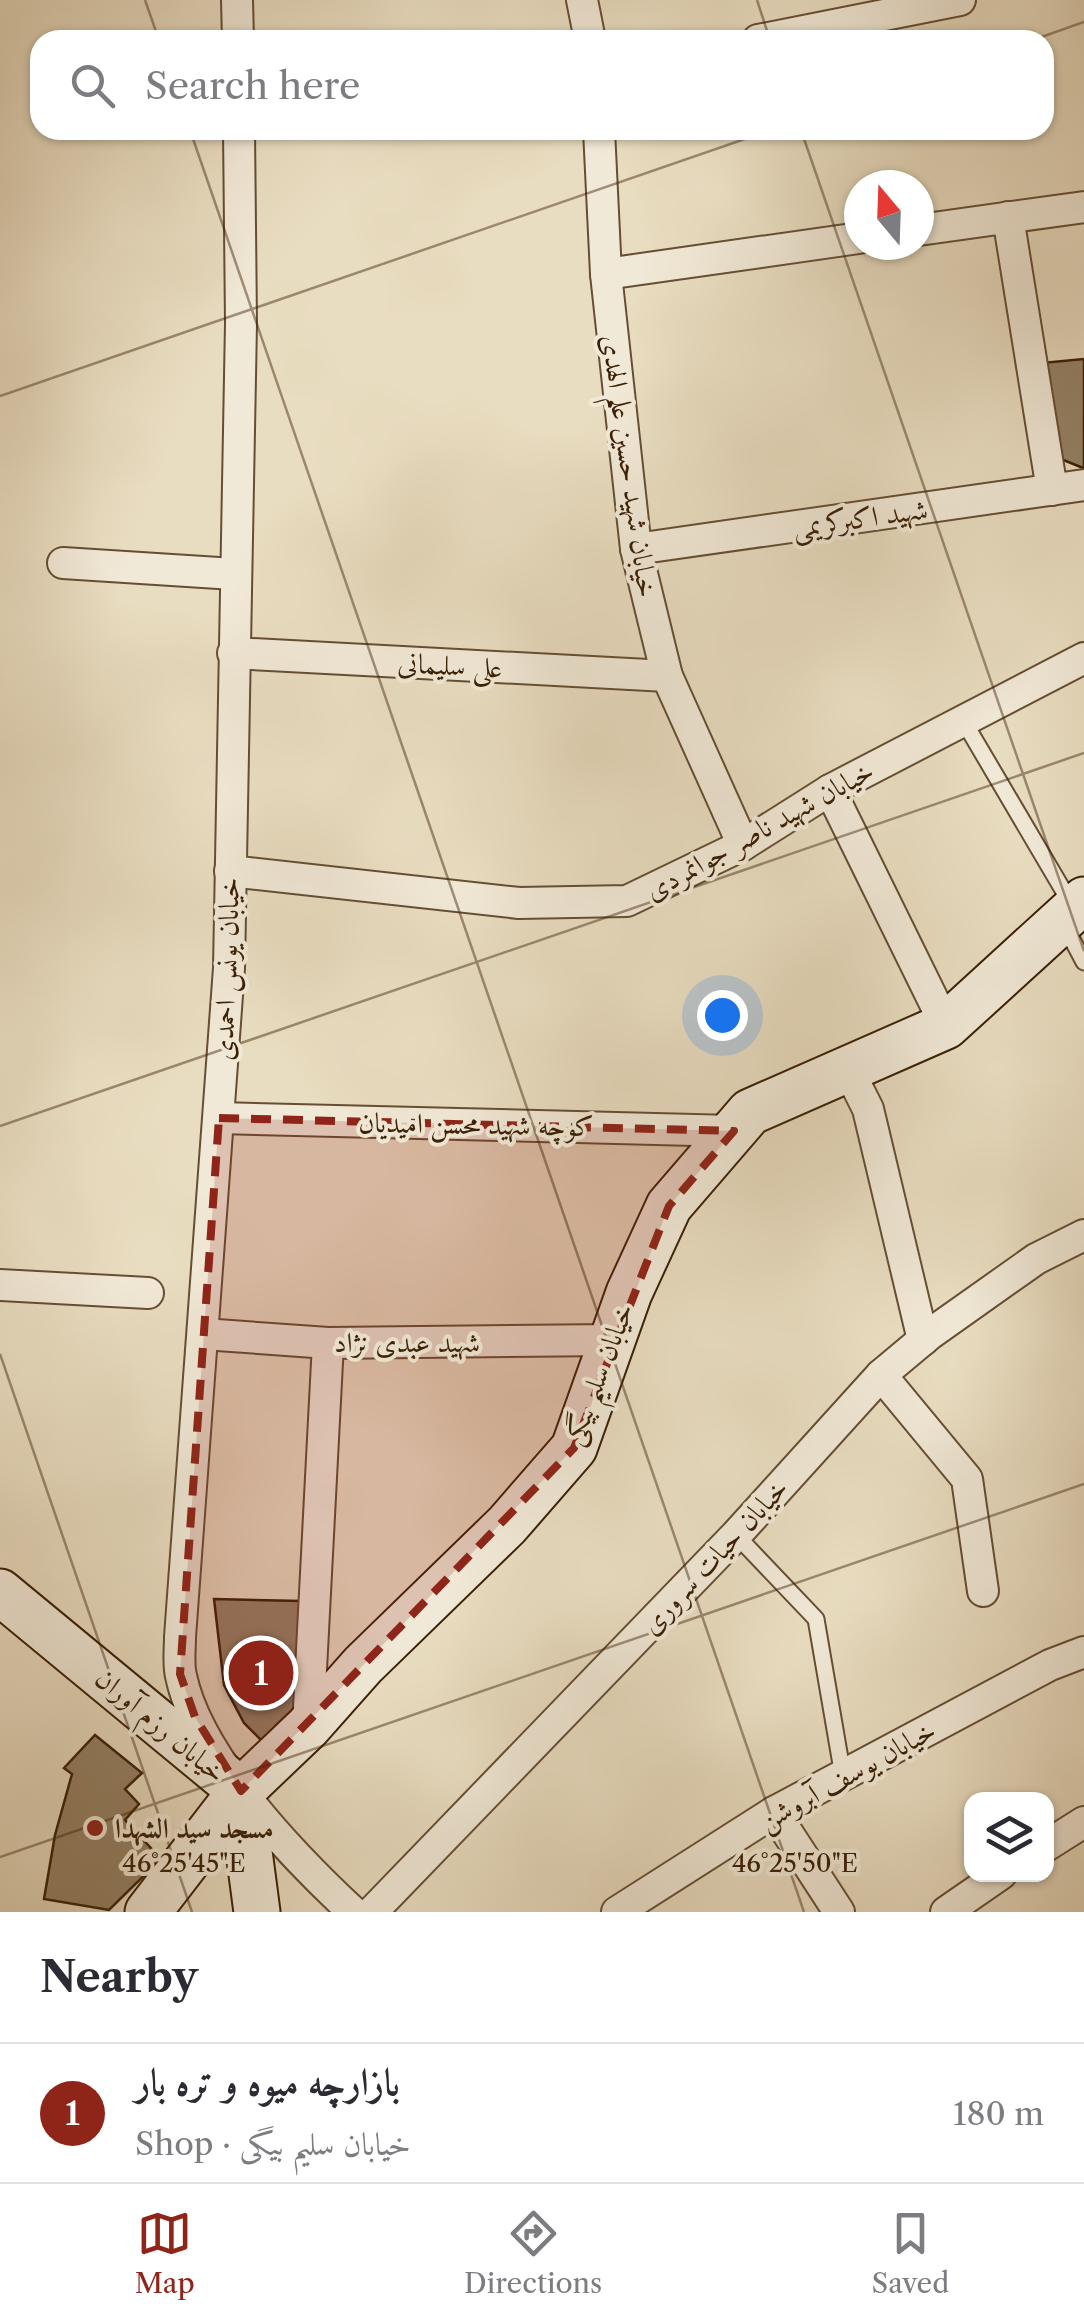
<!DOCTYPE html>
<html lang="en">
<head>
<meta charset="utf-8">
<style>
	:root { --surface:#fff; --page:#f2f2f3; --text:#2b2b33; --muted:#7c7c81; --line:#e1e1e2; --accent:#8f2418 }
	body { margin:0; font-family:"Libre Caslon Text",Amiri,serif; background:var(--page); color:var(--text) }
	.controls { position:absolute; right:30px; bottom:30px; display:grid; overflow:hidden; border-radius:20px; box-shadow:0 2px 8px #0004 }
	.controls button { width:90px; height:90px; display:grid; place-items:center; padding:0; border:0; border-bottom:2px solid var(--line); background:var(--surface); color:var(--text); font:50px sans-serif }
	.compass { position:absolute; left:844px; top:170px; width:90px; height:90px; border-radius:50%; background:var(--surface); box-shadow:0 2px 8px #0004; rotate:341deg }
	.you { position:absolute; left:722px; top:1015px; width:35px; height:35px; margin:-25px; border:8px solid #fff; border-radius:50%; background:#1a73e8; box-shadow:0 0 0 15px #1a73e833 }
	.badge { display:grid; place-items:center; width:65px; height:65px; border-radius:50%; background:var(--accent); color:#fff; font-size:32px; font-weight:700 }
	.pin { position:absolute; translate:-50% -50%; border:5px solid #fff; box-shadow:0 2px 10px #0006 }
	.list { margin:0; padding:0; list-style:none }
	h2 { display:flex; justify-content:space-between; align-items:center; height:130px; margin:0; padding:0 40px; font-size:42px }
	h2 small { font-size:32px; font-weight:400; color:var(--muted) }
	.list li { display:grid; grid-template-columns:65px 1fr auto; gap:30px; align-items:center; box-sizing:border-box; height:140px; padding:0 40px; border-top:2px solid var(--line) }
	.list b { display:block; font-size:38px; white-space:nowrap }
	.list p { margin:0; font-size:32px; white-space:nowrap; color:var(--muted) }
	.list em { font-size:32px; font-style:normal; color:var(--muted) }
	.icon { flex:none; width:55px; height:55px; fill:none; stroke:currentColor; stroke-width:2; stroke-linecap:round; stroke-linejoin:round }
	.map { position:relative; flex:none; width:1084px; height:1912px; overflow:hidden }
	.search { position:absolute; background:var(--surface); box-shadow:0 2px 8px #0004; left:30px; right:30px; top:30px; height:110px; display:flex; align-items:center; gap:25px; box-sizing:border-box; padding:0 35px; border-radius:30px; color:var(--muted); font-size:38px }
	.sheet { height:270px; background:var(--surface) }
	nav { display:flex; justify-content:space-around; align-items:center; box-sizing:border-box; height:140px; border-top:2px solid var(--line); background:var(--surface); font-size:28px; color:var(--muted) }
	nav a { display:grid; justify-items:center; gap:5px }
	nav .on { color:var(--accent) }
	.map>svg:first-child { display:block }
</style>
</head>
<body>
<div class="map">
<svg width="1084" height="1912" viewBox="0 0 1084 1912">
	<rect width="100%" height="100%" fill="#e9ddc1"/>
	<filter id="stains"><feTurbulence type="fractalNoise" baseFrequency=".002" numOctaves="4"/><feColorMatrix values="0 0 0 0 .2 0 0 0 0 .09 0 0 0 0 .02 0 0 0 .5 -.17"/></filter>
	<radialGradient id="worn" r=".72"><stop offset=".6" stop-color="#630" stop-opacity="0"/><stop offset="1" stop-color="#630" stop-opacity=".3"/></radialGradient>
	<g fill="#958266" stroke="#391f04" stroke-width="2.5">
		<path d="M1084 359V468H1083L1056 457 1041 363Z"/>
		<path d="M214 1599 301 1601 300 1704 262 1741 244 1723 224 1685Z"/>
		<path d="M95 1735 142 1773 125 1789 139 1804 125 1820 161 1859 109 1910 44 1899 55 1835 72 1774 64 1768Z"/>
	</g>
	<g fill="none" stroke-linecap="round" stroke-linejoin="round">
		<g stroke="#654e33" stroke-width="19">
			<g id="lane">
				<path d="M963 720 1073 907"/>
				<path d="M1065 926 1084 962"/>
				<path d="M736 1535 816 1619 843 1776"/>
			</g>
		</g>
		<g stroke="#654e33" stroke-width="34">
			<g id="street">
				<path d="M237 0 238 40"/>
				<path d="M582 0 590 40"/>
				<path d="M758 40 960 0"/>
				<path d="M239 130 241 323 229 968 180 1637C180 1649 178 1664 181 1676 198 1758 293 1856 353 1912"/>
				<path d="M599 130 606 274 636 549 667 676 743 845"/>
				<path d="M1008 217 1052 490"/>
				<path d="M919 230 1084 207"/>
				<path d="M606 274 859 238"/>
				<path d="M636 549 1084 485"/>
				<path d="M63 563 234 574"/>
				<path d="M233 653 667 676"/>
				<path d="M830 790 946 1026"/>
				<path d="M230 871 519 903 627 901 743 845 830 790 1084 658"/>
				<path d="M848 1069 868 1109 923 1340"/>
				<path d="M219 1118 734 1131"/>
				<path d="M0 1285 148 1293"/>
				<path d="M203 1334 328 1343 612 1340"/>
				<path d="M881 1375 967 1479 983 1591"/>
				<path d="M308 1727 328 1343"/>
				<path d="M774 1812 839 1912"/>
				<path d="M1046 1846 1084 1822"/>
				<path d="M372 1912 736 1535 881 1375 930 1334 1036 1259 1084 1235"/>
				<path d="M617 1912 774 1812 1050 1665 1084 1652"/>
				<path d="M946 1912 1001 1874"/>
			</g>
		</g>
		<g stroke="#391f04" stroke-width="49">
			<g id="secondary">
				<path d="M0 1592 241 1791"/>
				<path d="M241 1791 257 1912"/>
				<path d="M148 1912 241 1791 308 1727 363 1665 507 1525 574 1448 629 1293 669 1206 750 1112 946 1026 1084 900"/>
			</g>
		</g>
		<use href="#lane" stroke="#f1e9d7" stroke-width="15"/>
		<use href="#street" stroke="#f1e9d7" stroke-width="30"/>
		<use href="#secondary" stroke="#f1e9d7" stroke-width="45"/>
	</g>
	<path fill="#8f2418" fill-opacity="0.2" stroke="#8f2418" stroke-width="8" stroke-dasharray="20 12" stroke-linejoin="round" d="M219 1118 734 1131 669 1206 574 1448 241 1791 195 1717 180 1674Z"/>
	<path fill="none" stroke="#391f04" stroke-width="2.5" stroke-opacity="0.45" d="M145 0 159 40M757 0 770 40M1033 40 1084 22M190 130 804 1912M801 130 1084 951M0 396 771 130M0 1126 1084 753M0 1354 192 1912M0 1857 1084 1484"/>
	<circle fill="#8f2418" stroke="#f1e9d7" stroke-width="4" cx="95" cy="1828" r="10"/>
	<g text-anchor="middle" stroke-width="8" stroke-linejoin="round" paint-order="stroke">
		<g font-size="28" fill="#391f04" stroke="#f1e9d7">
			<text transform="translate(630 466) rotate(82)" y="10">خیابان شهید حسین علم الهدی</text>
			<text transform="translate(860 518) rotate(-8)" y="10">شهید اکبرکریمی</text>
			<text transform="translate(450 665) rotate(3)" y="10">علی سلیمانی</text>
			<text transform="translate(759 830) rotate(-29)" y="10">خیابان شهید ناصر جوانمردی</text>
			<text transform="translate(226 969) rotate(-88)" y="10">خیابان یونس احمدی</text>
			<text transform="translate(476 1124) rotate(1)" y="10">کوچه شهید محسن امیدیان</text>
			<text x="407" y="1352">شهید عبدی نژاد</text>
			<text transform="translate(598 1374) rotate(-69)" y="10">خیابان سلیم بیگی</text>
			<text transform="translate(714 1556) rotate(-47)" y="10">خیابان حیات سروری</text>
			<text transform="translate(161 1725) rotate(40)" y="10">خیابان رزم آوران</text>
			<text transform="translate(847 1775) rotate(-29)" y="10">خیابان یوسف آبروشن</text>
		</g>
		<g font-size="28" font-weight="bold" fill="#391f04" stroke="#f1e9d7" text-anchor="start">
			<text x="115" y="1838">مسجد سید الشهدا</text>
		</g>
	</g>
	<g font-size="25" text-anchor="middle" fill="#391f04" stroke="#f1e9d7" stroke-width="8" stroke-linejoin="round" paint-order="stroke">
		<text x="184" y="1872">46°25'45"E</text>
		<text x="795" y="1872">46°25'50"E</text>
	</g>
	<rect width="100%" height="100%" filter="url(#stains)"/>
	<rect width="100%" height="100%" fill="url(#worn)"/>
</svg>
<div class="controls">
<button><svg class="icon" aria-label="layers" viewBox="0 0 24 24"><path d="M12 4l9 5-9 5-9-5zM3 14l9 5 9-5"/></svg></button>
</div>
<svg class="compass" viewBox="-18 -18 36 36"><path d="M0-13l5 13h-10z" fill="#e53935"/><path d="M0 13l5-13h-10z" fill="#7c7c81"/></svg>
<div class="you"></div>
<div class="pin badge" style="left:261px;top:1673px">1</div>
<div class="search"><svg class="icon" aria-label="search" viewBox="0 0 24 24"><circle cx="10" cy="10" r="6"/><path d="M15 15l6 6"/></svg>Search here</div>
</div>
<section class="sheet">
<h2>Nearby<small></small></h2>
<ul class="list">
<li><span class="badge">1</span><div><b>بازارچه میوه و تره بار</b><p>Shop · خیابان سلیم بیگی</p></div><em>180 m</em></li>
</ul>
</section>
<nav>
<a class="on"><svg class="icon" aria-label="map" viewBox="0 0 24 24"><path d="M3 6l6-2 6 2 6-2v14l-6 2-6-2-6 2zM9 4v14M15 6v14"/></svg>Map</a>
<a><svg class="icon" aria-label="directions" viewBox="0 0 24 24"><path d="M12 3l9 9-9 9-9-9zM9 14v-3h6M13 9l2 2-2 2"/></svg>Directions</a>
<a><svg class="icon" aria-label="saved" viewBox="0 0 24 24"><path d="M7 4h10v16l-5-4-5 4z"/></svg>Saved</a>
</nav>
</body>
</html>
